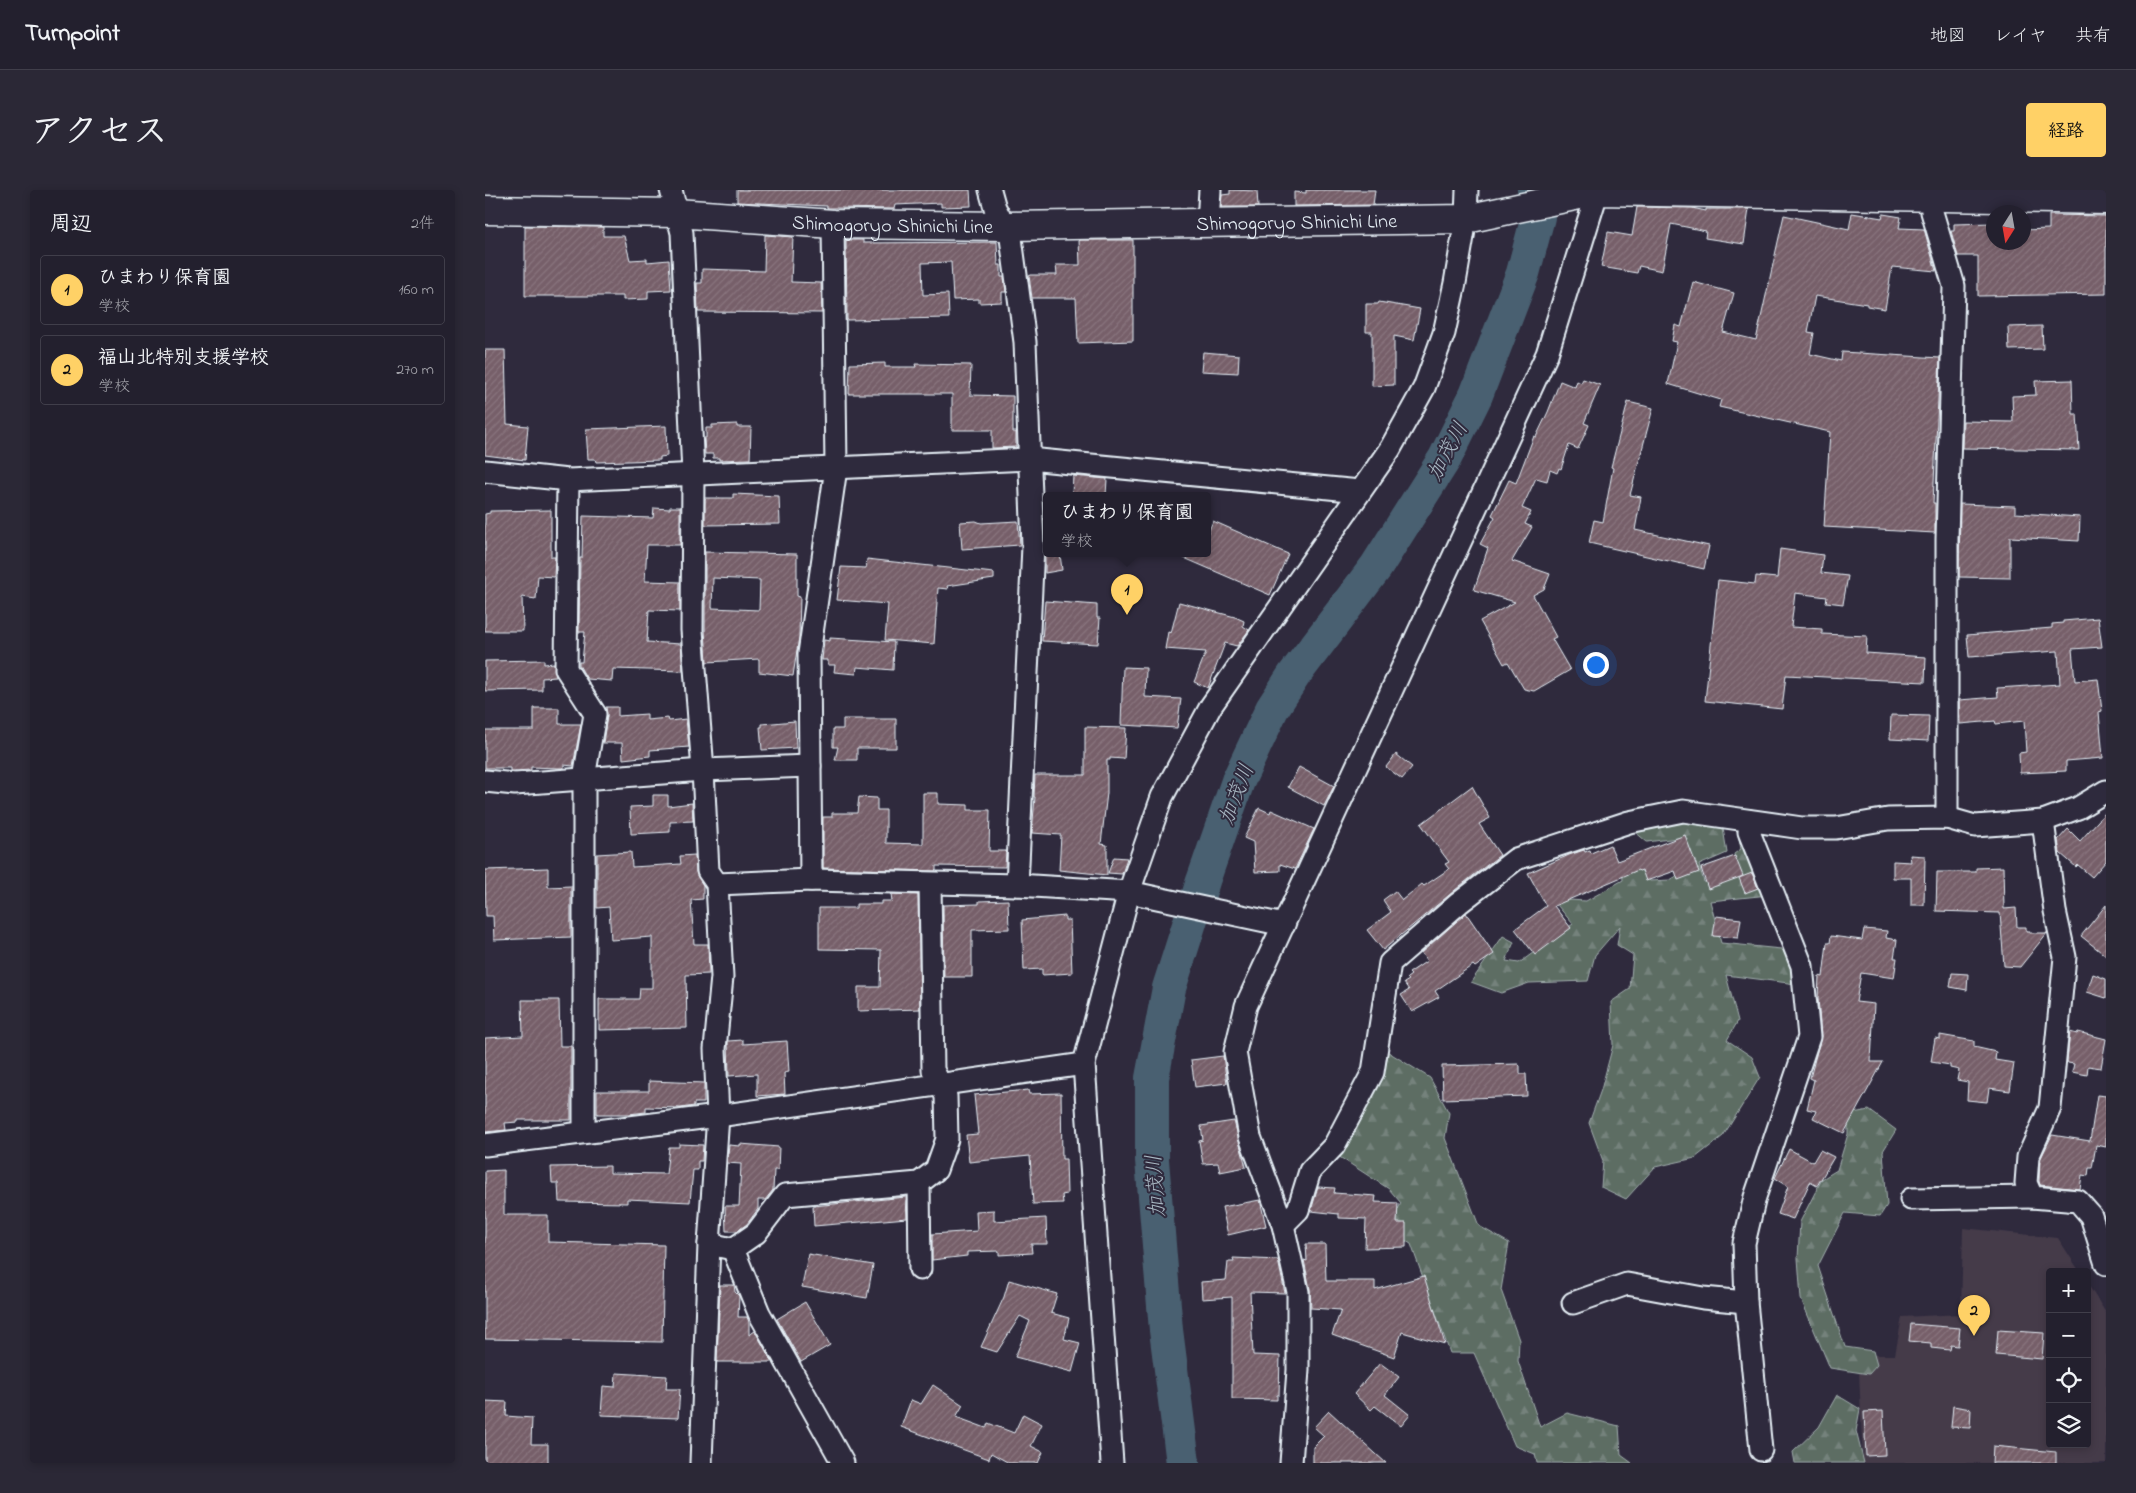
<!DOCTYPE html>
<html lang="ja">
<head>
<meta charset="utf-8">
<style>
	:root { --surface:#23202e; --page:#2b2836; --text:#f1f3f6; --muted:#a3a3aa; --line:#403e4a; --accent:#ffd166 }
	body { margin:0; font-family:"Indie Flower","Klee One",sans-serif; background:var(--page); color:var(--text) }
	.controls { position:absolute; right:15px; bottom:15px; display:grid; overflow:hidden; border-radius:5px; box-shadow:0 2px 8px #0003 }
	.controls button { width:45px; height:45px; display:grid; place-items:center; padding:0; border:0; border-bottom:1px solid var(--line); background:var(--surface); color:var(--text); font:25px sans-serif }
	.compass { position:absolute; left:1501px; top:15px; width:45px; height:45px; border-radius:50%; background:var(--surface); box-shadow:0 2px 8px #0003; rotate:191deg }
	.you { position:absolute; left:1110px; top:474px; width:18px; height:18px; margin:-12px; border:4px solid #fff; border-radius:50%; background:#1a73e8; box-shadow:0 0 0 8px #1a73e833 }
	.badge { display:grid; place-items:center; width:32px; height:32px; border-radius:50%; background:var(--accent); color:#111; font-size:16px; font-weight:700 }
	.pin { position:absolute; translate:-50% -41px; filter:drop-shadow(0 1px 2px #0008) }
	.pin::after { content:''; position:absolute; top:26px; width:18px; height:15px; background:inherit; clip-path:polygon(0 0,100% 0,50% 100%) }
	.popup { position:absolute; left:558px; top:302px; width:168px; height:65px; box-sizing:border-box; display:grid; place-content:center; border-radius:5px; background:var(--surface); filter:drop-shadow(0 1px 4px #0005); font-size:16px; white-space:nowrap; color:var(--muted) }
	.popup b { font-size:19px; color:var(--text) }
	.popup::after { content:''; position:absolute; left:50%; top:100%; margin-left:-10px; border:10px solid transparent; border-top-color:var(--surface) }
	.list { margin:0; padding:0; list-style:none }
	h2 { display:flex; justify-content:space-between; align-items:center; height:65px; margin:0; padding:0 20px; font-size:21px }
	h2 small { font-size:16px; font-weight:400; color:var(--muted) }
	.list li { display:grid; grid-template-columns:32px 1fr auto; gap:15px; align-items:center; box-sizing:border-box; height:70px; margin:0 10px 10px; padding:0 10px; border:1px solid var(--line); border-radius:5px }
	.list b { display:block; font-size:19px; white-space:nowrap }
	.list p { margin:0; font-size:16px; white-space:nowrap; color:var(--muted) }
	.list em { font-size:16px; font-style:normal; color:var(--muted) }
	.icon { flex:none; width:28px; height:28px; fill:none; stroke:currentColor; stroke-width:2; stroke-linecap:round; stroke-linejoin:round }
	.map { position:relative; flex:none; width:1621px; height:1273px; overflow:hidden; border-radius:5px }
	header { display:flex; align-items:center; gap:30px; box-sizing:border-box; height:70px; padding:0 25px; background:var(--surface); border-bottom:1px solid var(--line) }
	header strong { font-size:24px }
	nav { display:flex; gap:28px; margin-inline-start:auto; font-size:18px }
	.intro { display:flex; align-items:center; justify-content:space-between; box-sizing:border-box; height:120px; padding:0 30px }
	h1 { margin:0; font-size:35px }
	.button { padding:12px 22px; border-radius:5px; background:var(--accent); color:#111; font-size:18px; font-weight:700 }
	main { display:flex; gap:30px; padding:0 30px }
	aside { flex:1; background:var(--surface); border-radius:5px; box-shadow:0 2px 8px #0003 }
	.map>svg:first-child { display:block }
</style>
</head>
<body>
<header>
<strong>Turnpoint</strong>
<nav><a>地図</a><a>レイヤ</a><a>共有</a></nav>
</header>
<div class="intro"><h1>アクセス</h1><a class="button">経路</a></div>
<main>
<aside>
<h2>周辺<small>2件</small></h2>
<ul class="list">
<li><span class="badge">1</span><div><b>ひまわり保育園</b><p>学校</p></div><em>160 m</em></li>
<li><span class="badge">2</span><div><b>福山北特別支援学校</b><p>学校</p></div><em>270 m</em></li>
</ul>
</aside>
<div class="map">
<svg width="1621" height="1273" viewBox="0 0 1621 1273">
	<defs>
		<pattern id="forest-firs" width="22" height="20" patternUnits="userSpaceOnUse" patternTransform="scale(1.25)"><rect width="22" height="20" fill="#5d6d64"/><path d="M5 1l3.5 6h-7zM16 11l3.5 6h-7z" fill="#74827b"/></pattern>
		<pattern id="building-hatch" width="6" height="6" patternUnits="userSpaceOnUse" patternTransform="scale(1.25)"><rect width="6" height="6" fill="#765e69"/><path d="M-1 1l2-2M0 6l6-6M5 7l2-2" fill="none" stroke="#8a767f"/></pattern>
	</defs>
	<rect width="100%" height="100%" fill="#2f2a3d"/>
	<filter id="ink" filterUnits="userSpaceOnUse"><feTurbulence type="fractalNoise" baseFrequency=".02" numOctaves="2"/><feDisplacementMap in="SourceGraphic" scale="10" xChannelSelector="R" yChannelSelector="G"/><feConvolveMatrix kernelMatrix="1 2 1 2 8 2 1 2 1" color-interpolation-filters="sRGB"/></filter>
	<g filter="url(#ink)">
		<path fill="#443a4a" d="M1478 1038 1573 1048 1595 1082H1565V1254H1602V1093L1621 1123V1273H1378L1374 1182 1377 1165H1410L1417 1127 1476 1124Z"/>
		<g fill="url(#forest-firs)" stroke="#a2afae">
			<path d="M1197 626 1237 632 1242 663 1214 675 1219 692 1252 685 1249 664 1256 659 1252 639 1260 640 1284 705 1225 711 1236 753 1306 760 1311 794 1241 785 1253 831 1242 850 1267 867 1275 887 1238 946 1210 968 1170 977 1141 1009 1116 997 1118 971 1104 933 1116 900 1128 855 1126 812 1145 799 1148 765 1132 755 1135 736 1110 765 1103 791 1044 793 1016 803 986 792 1018 746 1029 752 1021 771 1034 773 1088 734 1067 709 1101 711 1138 690 1137 673 1151 675 1165 691 1185 690 1202 680 1200 647 1162 652 1149 641Z"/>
			<path d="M900 860 945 888 964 923 960 948 994 1036 1024 1053 1016 1100 1034 1150 1033 1171 1055 1237 1082 1223 1134 1236 1136 1265 1147 1273H1052L1050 1264 1030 1256 989 1163H965L926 1054 903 1040 916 1013 904 999 853 966C877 929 887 902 900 860Z"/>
			<path d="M1384 920 1411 940 1398 961 1402 1015 1395 1026 1360 1023 1333 1076 1360 1157 1388 1161 1392 1175 1384 1184 1345 1178 1316 1109 1313 1068 1315 1032 1337 989 1352 980 1363 944V924Z"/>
			<path d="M1352 1205 1375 1219 1371 1241 1379 1273H1310L1308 1262 1334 1237Z"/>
		</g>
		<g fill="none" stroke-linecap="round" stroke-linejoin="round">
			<path stroke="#496171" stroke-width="34" d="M698 1273 681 1140 667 970V888L684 798 718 691 753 591 787 519 809 485 891 377 960 268 991 205 1038 83 1053 27 1049 0"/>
		</g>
		<g fill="url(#building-hatch)" stroke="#e8f1f8" fill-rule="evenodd">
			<path d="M252 0H485L486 16 456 17V13L410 15 409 19 349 18H342V16L252 12Z"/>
			<path d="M745 0 772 1 773 17H736L737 5 745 4Z"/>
			<path d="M821 0H890L888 15 809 16V2L821 3Z"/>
			<path d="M1152 17 1207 18 1221 21V19H1264L1259 54 1220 48 1221 41 1186 34 1177 81 1154 76 1152 83 1116 77 1123 42 1147 46Z"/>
			<path d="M1367 23 1397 28 1398 24 1416 27 1414 38 1439 39 1451 81 1407 77 1400 119 1382 116V114L1330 106 1323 142 1329 143 1325 164 1356 171 1357 162 1455 168 1448 313H1450V343L1339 337 1345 242 1234 217 1236 210 1183 194 1192 152 1187 151 1190 135 1196 137 1208 92 1249 103 1238 142 1271 150 1299 25 1364 39Z"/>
			<path d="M1564 25 1621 26V104L1493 106V66H1473L1466 41H1469V34L1508 33V52H1538V40L1564 39Z"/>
			<path d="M40 36 118 37V46H139L145 70 162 69V72L184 70 186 100 163 101V109L138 110V106H40Z"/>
			<path d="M280 45 308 47 306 92 336 93 337 123 213 122 212 93H217V79L279 81Z"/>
			<path d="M361 50H378V53L512 52 513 75H516V87H519L521 102H517V112L494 113V109L468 110 466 72 437 73 438 105 463 104 464 128 362 130Z"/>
			<path d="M594 50H648V151L593 153 591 108H547L544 86 546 85H572L571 75H595Z"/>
			<path d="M894 112 935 119 929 150 909 146V195L887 196V142H881V114H893Z"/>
			<path d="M1557 136 1558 159 1524 160 1523 137Z"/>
			<path d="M0 160H20L22 234 43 236 40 270 0 265Z"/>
			<path d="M718 162 754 165 753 183 716 181Z"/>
			<path d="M400 173V177H431L430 174 486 175 485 205 528 206V242H531V257L507 258V240H467V204H364L365 174Z"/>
			<path d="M1098 189 1115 195 1099 233 1104 235 1093 259 1084 255 1076 279 1074 278 1072 283 1065 280 1062 291 1051 288 1037 318 1046 322 1040 334 1047 337 1027 371 1065 384 1059 399 1048 405 1071 447 1067 449 1085 480 1049 501 1039 499 1023 472 1019 474 995 431 1030 412 989 400 1003 358 995 354 1010 327 1007 325 1024 290 1031 293 1049 246 1051 247 1063 222 1075 191 1090 197 1092 191 1096 193Z"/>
			<path d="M1587 190 1588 224H1592L1594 260 1477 258 1478 231 1528 232 1527 206 1551 205 1550 191Z"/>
			<path d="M1143 212 1168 218 1145 305 1156 307 1150 340 1224 356 1219 379 1104 353 1109 330 1118 332 1128 278 1126 277Z"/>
			<path d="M252 234V237H266L265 269 234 270V268H228V264H220L219 248H221V238H227V235Z"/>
			<path d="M181 236 182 266 175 267V270L111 272 110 269H103L101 239Z"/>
			<path d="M588 286 622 289 621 306 587 304Z"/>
			<path d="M248 304 294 306 295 334 220 335V308H248Z"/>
			<path d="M1475 314 1530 316V323L1595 327 1594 351 1525 347V388L1474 387Z"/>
			<path d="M185 317H195V355H162L160 391 195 392V421L164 420 162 452 196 454 198 481 128 479 127 491 102 489 94 475V472H97L100 442H94L95 368H97L98 326 168 328 169 318 185 319Z"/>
			<path d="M66 320V367H70L69 387 53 386 51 409 37 407 38 441H0V324L5 323V321Z"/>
			<path d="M491 331 496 333 533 331 535 355 477 359 475 332Z"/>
			<path d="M728 331 803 364 785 405 690 364H722V345Z"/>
			<path d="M1295 359 1338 365 1336 383 1363 386 1358 414 1341 412 1342 407 1310 403 1306 437 1337 439V444L1382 446 1381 463 1441 467 1440 492 1301 485 1297 519 1220 511 1233 390 1270 394 1271 386 1292 388Z"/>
			<path d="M220 362 312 364V406L315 407 314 447 308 486 274 482V469L222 472 220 440ZM228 388 275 390 274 420 227 418Z"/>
			<path d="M560 364H575L577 380 560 383Z"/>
			<path d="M382 369 509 383V389L462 396 463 399 453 398 449 454 400 450 403 414 352 410 356 377 381 378Z"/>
			<path d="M560 411 612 415V428H615L613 454 557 451Z"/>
			<path d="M694 412 750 427 759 431 758 436 764 440 752 456 740 453 723 498 709 492 721 462 680 459 683 442 686 443Z"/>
			<path d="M1613 428 1617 457 1587 459 1590 491 1613 489 1617 521 1614 522 1618 568 1581 571V581L1535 583 1534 563 1541 562 1539 531 1511 534 1510 531 1475 534 1474 510 1513 507 1512 498 1575 494 1573 461 1484 467 1482 445 1567 438V434L1578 433V431Z"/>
			<path d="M345 448 409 452 408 480 372 477 371 484 349 482 350 475H343V470H337L339 450 345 451Z"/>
			<path d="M59 470V474L69 473 71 487 57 488V500L0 501V471Z"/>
			<path d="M638 477 661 478 660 507 696 509 692 538 636 535Z"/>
			<path d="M121 517H133V526L162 524V530L183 528 184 531 201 529 204 557 165 560V566L138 569 137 553H118L122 526Z"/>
			<path d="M49 518H74V534H96L88 576 79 575V578H73L46 577V580L28 581H25V578H0V540H49Z"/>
			<path d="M1406 525 1444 526 1443 551 1405 549Z"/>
			<path d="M358 529H411V558H372V570H350L353 557H348V539H358Z"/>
			<path d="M310 531 311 558 277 560 275 537H277V534Z"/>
			<path d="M600 537 641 538 639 569 625 568V570H622V603L616 654 622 655V685L574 680 576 645 547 643 550 607H549L550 585H600Z"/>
			<path d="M911 564 927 577 917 589 901 577Z"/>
			<path d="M814 577 849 596 839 616 803 597Z"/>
			<path d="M987 596 1005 628 994 634 1015 665 975 696 898 760 882 740 906 722 898 710 910 701 917 710 937 694 939 696 964 679 960 674 964 672 936 634Z"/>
			<path d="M438 603H453V614L483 615V620H505L504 661H521L520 677 451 676V681L338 678V627H347V623H372L374 607 392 608V620H401V653L438 654Z"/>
			<path d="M168 605H183V616L207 613 208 631 185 632V642L146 644 145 617 168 616Z"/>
			<path d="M774 618 785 623 786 620 829 639 810 679 795 674V681L770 682 768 652 759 648Z"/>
			<path d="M1621 622V671L1607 687 1593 675 1591 677 1575 663 1573 650 1583 639 1595 651Z"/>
			<path d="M1200 645 1214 682 1193 690 1190 681 1161 691 1157 680 1154 681 1153 680 1069 716 1086 738 1050 765 1030 739 1061 716 1043 683 1084 665 1099 660 1100 662 1105 660 1106 663 1125 655 1132 671Z"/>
			<path d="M146 662 147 677 196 674 195 666 210 665 211 682 218 695V709L206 710 209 754H223L224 784 201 785 202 838 114 840V809H154L155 798H167V747L126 750 124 717 112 718V664Z"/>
			<path d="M1425 665 1440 666 1439 715H1426V688H1408V671L1426 672Z"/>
			<path d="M1250 666 1258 686 1223 699 1216 678Z"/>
			<path d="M629 667 642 668 637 684 623 683Z"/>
			<path d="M1518 677 1519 719 1531 718 1532 737H1541V741H1545V743H1562L1535 777 1519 776 1515 723 1451 721 1452 682H1491V678Z"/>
			<path d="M63 678V697L86 696V747L9 750 8 726H1L0 680Z"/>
			<path d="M1267 683 1273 698 1260 703 1254 688Z"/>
			<path d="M406 704 433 705 435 819 373 821V797H395L396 760 334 759V718H371V714H396V711H407Z"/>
			<path d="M523 710 524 739 487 740V787H459L458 715 494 714V711Z"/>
			<path d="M1621 715V766L1596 746Z"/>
			<path d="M981 723 1009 764 990 777 988 775 950 801 954 807 927 822 916 805 924 800 919 793 924 790 922 788 926 785 924 783 942 771 936 763Z"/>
			<path d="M580 726V730H585L587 783 557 785V779L539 780 537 730Z"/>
			<path d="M1231 726 1256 729 1253 748 1228 746Z"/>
			<path d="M1379 739 1402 741 1401 748 1412 750 1409 768H1412L1409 788 1376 783 1371 812 1389 814 1386 872H1398L1359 943 1328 928 1331 921 1322 919 1329 890 1325 888 1336 846 1333 808 1334 786 1338 787 1342 753H1345L1346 746 1377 750Z"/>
			<path d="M1467 783 1483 784 1482 800 1465 797Z"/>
			<path d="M1608 784 1621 789V808L1602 802Z"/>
			<path d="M37 810H74L75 856H86V930H33V932L20 933 21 940 0 942V848L38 846Z"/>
			<path d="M1585 842 1592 844 1593 842 1621 849 1616 878 1603 876 1602 885 1587 882 1589 874 1583 873 1582 871Z"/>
			<path d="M1455 845 1489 851V857L1511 862 1510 870 1529 873 1525 901 1504 898 1502 912 1482 910 1483 892 1472 890 1474 880 1465 878V875L1446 872 1450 848 1455 849Z"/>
			<path d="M258 850V854L302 851 304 882 299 883 300 904 272 906V884L244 886 243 851Z"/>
			<path d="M738 866 742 893 710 897 706 870Z"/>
			<path d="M1033 874 1035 876V884H1041L1042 906 958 909 957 876Z"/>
			<path d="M164 891 219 893V913H209V916L196 918 161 917V922L144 924H112V901H164Z"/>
			<path d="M543 900 544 904 576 903 577 969H581L582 1004 577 1005 578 1013 548 1014 545 966 484 972 481 945 493 944 489 905Z"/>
			<path d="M1612 905 1621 906V957L1611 955 1607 978H1604L1603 986 1597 985 1595 999 1555 995 1554 991 1555 970 1567 945 1605 951Z"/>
			<path d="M749 931 761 977 735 982 733 973 718 974 714 951 718 950 716 936Z"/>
			<path d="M194 954 218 955 217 971H213V980H208L205 1012 142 1009V1013L74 1012 73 993H67L66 977 125 976V983L181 984 184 957H194Z"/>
			<path d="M255 954 294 957 293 980H289L288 1000 280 1010H273V1019L262 1034 252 1041H241L240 1016H254L256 974 242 973 244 955 255 956Z"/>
			<path d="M1304 959 1328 972 1335 960 1349 967 1332 996 1325 992 1308 1029 1293 1024 1303 996 1290 988Z"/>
			<path d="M19 980V1025H63V1052L179 1055 177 1152 0 1149V981Z"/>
			<path d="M833 997 850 998 849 1003 891 1006 890 1012 913 1013 912 1033H921V1057L880 1058 881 1029 854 1028V1024L826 1021Z"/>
			<path d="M421 1007 422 1028 329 1036 328 1016Z"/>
			<path d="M775 1010 781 1036 743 1045 737 1017Z"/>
			<path d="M509 1020V1031L561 1028 562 1054H546L547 1063 514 1065V1061L482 1062V1066L447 1070V1044L492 1041 491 1021Z"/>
			<path d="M821 1054H840L841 1091H890V1100L939 1086 960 1154 917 1142 909 1167 847 1145 856 1120 826 1118 825 1099 819 1070 822 1071Z"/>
			<path d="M323 1064 388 1075 382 1108 317 1097Z"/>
			<path d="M748 1068 793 1070 800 1103 765 1102 768 1165 795 1166 794 1205H792V1210L747 1209V1107L717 1109 716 1092 741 1090 743 1072H749Z"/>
			<path d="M524 1090 572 1104 566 1123 584 1128 579 1149 595 1153 587 1182 530 1167 545 1131 535 1126 512 1162 496 1157 519 1107Z"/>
			<path d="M235 1095H249L250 1102 254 1106 253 1127H262L264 1132V1145L270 1141 287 1172H232Z"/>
			<path d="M320 1112 345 1155 316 1172 292 1129Z"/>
			<path d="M1426 1134 1475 1138 1473 1156 1466 1155 1465 1160 1446 1158V1153L1424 1151Z"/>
			<path d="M1513 1140 1559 1143 1557 1169 1511 1165Z"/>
			<path d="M895 1173 914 1187 900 1205 925 1225 916 1236 890 1216 886 1220 869 1204Z"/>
			<path d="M131 1183 182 1186 181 1199H195L193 1228 116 1225 118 1196 130 1197Z"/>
			<path d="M448 1195 478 1215 471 1227 501 1238 503 1233 529 1243 538 1224 557 1234 546 1256 558 1262 553 1273H524L506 1263 504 1269 416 1237 426 1210 436 1214Z"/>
			<path d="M0 1211 22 1212 21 1226 47 1228 46 1254H63V1273H0Z"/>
			<path d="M1468 1216 1486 1219 1485 1238 1466 1237Z"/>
			<path d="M844 1221 880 1254 901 1273H828V1257L839 1246 829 1237Z"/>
			<path d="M1398 1221 1400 1265 1381 1266 1379 1222Z"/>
			<path d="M1508 1256 1571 1262V1273H1507Z"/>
		</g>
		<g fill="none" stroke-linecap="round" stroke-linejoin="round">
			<g stroke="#e8f1f8" stroke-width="25">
				<g id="minor">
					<path d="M186 0 197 43 208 284 207 440 218 580 223 681 232 694 237 787 230 859 233 926 224 1054 216 1273"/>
					<path d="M505 0 510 18 526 48 540 152 548 356 532 695"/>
					<path d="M1447 0V22L1469 96 1462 349V628"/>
					<path d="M723 33 725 0"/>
					<path d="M0 281 83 290 544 269 875 301"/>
					<path d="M83 290 81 479 110 524 99 588V941"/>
					<path d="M0 591 30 594 218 580 325 576"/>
					<path d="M1265 631 1264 642 1317 776 1324 847 1270 1007 1259 1053 1261 1112 1276 1260"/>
					<path d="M1558 631 1570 721 1580 767 1565 918 1543 967 1541 993 1547 1007 1593 1011 1606 1026 1621 1074"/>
					<path d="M326 690 324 464 351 278 348 34"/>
					<path d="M232 694 326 690 532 695 644 702 799 735"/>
					<path d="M0 955 233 926 599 874"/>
					<path d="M1426 1009 1547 1007"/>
					<path d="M798 1035 813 1020 825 981 849 956 888 882 905 773 974 713 1031 669 1144 632 1198 621 1317 638H1351L1403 629 1462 628 1490 636 1558 631 1593 618 1621 601"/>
					<path d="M224 1054 248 1059 274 1123 358 1273"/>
					<path d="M248 1059 271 1043 300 1005 434 993"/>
					<path d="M435 1079 434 993 451 980 462 949 461 906 448 880 445 694"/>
					<path d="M1088 1113 1142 1094 1218 1108 1261 1112"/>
					<path d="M627 1273 599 874 644 702 677 607 726 516 905 259 939 198 959 143 970 93 981 29 982 0"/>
					<path d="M806 1273 813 1180V1102L798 1035 765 947 750 862 761 816 1062 164 1113 0"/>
				</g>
			</g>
			<g stroke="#e8f1f8" stroke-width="31">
				<g id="major">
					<path id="s1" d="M0 20 191 23 348 34 520 36 981 29 1113 1 1621 10"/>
				</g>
			</g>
			<use href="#minor" stroke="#2f2a3d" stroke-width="21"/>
			<use href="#major" stroke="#2f2a3d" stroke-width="28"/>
		</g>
	</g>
	<g text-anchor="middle" stroke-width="4" stroke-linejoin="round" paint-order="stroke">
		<g font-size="20" fill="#e8f1f8" stroke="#2f2a3d">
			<text dy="7" stroke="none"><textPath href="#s1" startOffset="812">Shimogoryo Shinichi Line</textPath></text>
			<text dy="7" stroke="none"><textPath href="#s1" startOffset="408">Shimogoryo Shinichi Line</textPath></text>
		</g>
		<g font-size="21" font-style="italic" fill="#a8b7c2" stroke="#2f2a3d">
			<text transform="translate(962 261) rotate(-62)" y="7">加茂川</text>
			<text transform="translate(751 604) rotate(-69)" y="7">加茂川</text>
			<text transform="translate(670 996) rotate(-94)" y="7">加茂川</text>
		</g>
	</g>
</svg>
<div class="controls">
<button>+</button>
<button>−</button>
<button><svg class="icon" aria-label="locate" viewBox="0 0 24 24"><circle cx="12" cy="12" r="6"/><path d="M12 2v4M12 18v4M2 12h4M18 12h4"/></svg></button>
<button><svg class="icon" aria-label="layers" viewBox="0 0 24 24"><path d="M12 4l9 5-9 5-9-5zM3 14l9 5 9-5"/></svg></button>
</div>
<svg class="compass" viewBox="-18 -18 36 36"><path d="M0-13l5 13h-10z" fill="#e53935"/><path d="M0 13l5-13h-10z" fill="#a3a3aa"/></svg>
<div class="you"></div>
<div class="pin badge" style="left:642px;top:425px">1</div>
<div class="popup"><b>ひまわり保育園</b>学校</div>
<div class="pin badge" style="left:1489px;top:1146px">2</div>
</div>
</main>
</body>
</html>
